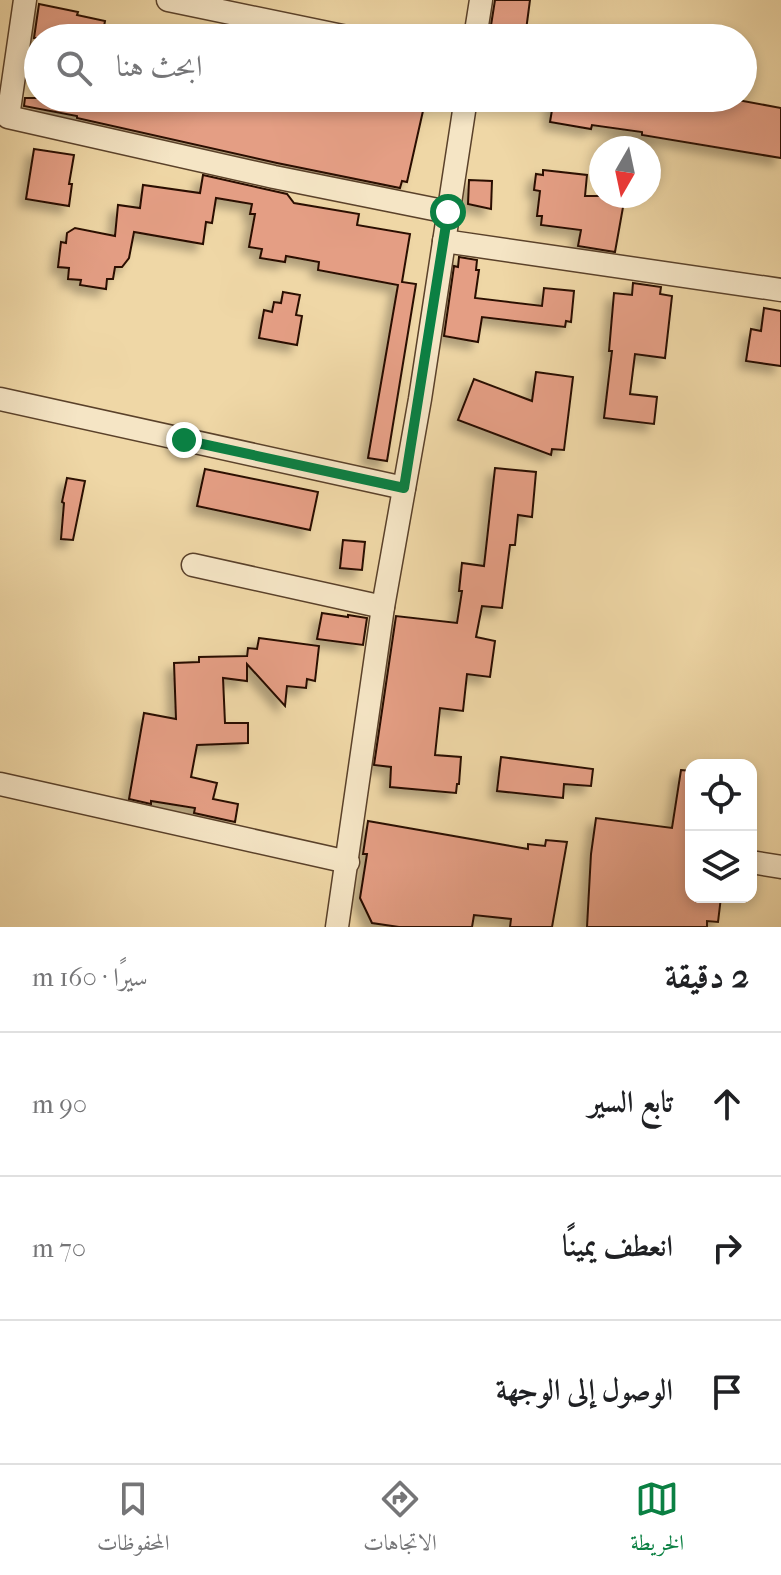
<!DOCTYPE html>
<html lang="ar">
<head>
<meta charset="utf-8">
<style>
	:root { --surface:#fff; --page:#f2f2f2; --text:#202124; --muted:#757577; --line:#e0e0e0; --accent:#0b8043 }
	body { margin:0; font-family:"IM FELL French Canon",Amiri,serif; background:var(--page); color:var(--text); direction:rtl }
	.controls { position:absolute; right:24px; bottom:24px; display:grid; overflow:hidden; border-radius:16px; box-shadow:0 4px 12px #0003 }
	.controls button { width:72px; height:72px; display:grid; place-items:center; padding:0; border:0; border-bottom:2px solid var(--line); background:var(--surface); color:var(--text); font:40px sans-serif }
	.compass { position:absolute; left:589px; top:136px; width:72px; height:72px; border-radius:50%; background:var(--surface); box-shadow:0 4px 12px #0003; rotate:189deg }
	.stop { position:absolute; width:24px; height:24px; margin:-18px; border:6px solid #0b8043; border-radius:50%; background:#fff }
	.stop.end { background:#0b8043; border-color:#fff; box-shadow:0 2px 8px #0008 }
	.list { margin:0; padding:0; list-style:none }
	h2 { display:flex; justify-content:space-between; align-items:center; height:104px; margin:0; padding:0 32px; font-size:34px }
	h2 small { font-size:26px; font-weight:400; color:var(--muted) }
	.list li { display:grid; grid-template-columns:52px 1fr auto; gap:24px; align-items:center; box-sizing:border-box; height:144px; padding:0 32px; border-top:2px solid var(--line) }
	.list b { display:block; font-size:30px; white-space:nowrap }
	.list em { font-size:26px; font-style:normal; color:var(--muted) }
	.icon { flex:none; width:44px; height:44px; fill:none; stroke:currentColor; stroke-width:2; stroke-linecap:round; stroke-linejoin:round }
	.map { position:relative; flex:none; width:781px; height:927px; overflow:hidden; direction:ltr }
	.search { position:absolute; background:var(--surface); box-shadow:0 4px 12px #0003; left:24px; right:24px; top:24px; height:88px; display:flex; align-items:center; gap:20px; box-sizing:border-box; padding:0 28px; border-radius:44px; color:var(--muted); font-size:30px }
	.sheet { height:536px; background:var(--surface) }
	nav { display:flex; justify-content:space-around; align-items:center; box-sizing:border-box; height:112px; border-top:2px solid var(--line); background:var(--surface); font-size:22px; color:var(--muted) }
	nav a { display:grid; justify-items:center; gap:4px }
	nav .on { color:var(--accent) }
	.map>svg:first-child { display:block }
</style>
</head>
<body>
<div class="map">
<svg width="781" height="927" viewBox="0 0 781 927">
	<defs>
		<filter id="shadow"><feDropShadow dx="-7" dy="7" stdDeviation="4" flood-color="#0004"/></filter>
	</defs>
	<rect width="100%" height="100%" fill="#efd7a6"/>
	<filter id="stains"><feTurbulence type="fractalNoise" baseFrequency=".0025" numOctaves="4"/><feColorMatrix values="0 0 0 0 .2 0 0 0 0 .09 0 0 0 0 .02 0 0 0 .5 -.17"/></filter>
	<radialGradient id="worn" r=".72"><stop offset=".6" stop-color="#630" stop-opacity="0"/><stop offset="1" stop-color="#630" stop-opacity=".3"/></radialGradient>
	<g fill="#e49e84" stroke="#290f00" stroke-width="2" filter="url(#shadow)">
		<path d="M495 0H530L525 38H489Z"/>
		<path d="M39 4 78 12 77 15 105 21 102 38H34Z"/>
		<path d="M25 98H201L243 105 244 98H432L425 102 407 182 402 181 400 188 277 163 77 118V116L24 106Z"/>
		<path d="M554 98H727L781 108V158L642 135V132L592 125 591 129 550 122Z"/>
		<path d="M34 149 74 155 69 184H72L69 206 26 199Z"/>
		<path d="M543 170 587 175 585 196H625L615 252 578 246 581 230 541 225 542 216H537L540 191 534 190 536 174 543 175Z"/>
		<path d="M203 175 287 194 294 203 359 214 357 225 410 234 402 282 416 284 387 461 368 458 398 285 318 270 319 262 286 256 285 262 260 258 262 249 249 247 255 214H250L252 204 216 198 212 223 206 222 203 244 134 232 129 258 122 267H115L113 279H107L106 289 80 285 81 280 68 279 69 268 58 267 61 242 66 243 67 233 75 228 115 236 118 205 140 208 143 185 200 193Z"/>
		<path d="M469 180 492 181 491 209 468 204Z"/>
		<path d="M459 257 477 260 476 270H479L475 298 542 306 544 288 574 291 571 322 566 321 565 327 482 317 478 342 444 336 454 266 458 267Z"/>
		<path d="M633 283 661 287 660 294 672 296 665 358 635 354 630 394 657 397 654 424 604 418 612 351H609L614 293 632 295Z"/>
		<path d="M283 292 300 295 296 315 302 316 297 345 259 338 264 310 272 312 274 302 281 303Z"/>
		<path d="M764 308 781 311V366L746 361 751 329 761 331Z"/>
		<path d="M536 372 573 377 564 450 552 449 551 455 458 420 474 379 532 401Z"/>
		<path d="M495 468 536 472 532 517 518 515 515 545H510L502 608 482 606 476 637 495 641 490 677 467 674 463 711 440 708 435 755 461 757 459 784H457L456 793 390 787 391 767 374 765 396 616 457 623 462 591H459L462 563 484 566Z"/>
		<path d="M205 469 318 492 310 530 197 506Z"/>
		<path d="M67 478 85 481 73 540 61 539 64 503 62 502Z"/>
		<path d="M343 540 365 542 362 570 340 568Z"/>
		<path d="M322 613 348 617V615L367 618 363 645 317 639Z"/>
		<path d="M259 638 319 646 315 681 307 679 306 688 287 686 285 706 247 664V681L223 678 225 723H248V743L197 745 191 777 217 783 213 799 238 804 235 822 194 813 195 808 151 801V804L129 799 144 713 176 719 174 663 199 662V657L247 656V657L248 648 257 649Z"/>
		<path d="M501 757 593 769 591 786 564 784 563 798 497 791Z"/>
		<path d="M681 770 691 771V897H721L718 922 707 921V927H587L591 854 596 818 672 828Z"/>
		<path d="M368 821 528 849V844L545 846 546 840 567 842 552 927H510L511 919 474 915 472 927H399L372 923 360 898 367 854H363Z"/>
	</g>
	<g fill="none" stroke-linecap="round" stroke-linejoin="round">
		<g stroke="#5a412a" stroke-width="25">
			<g id="minor">
				<path d="M25 0 8 117 274 177 448 212"/>
				<path d="M168 0 352 38"/>
				<path d="M475 38 481 0"/>
				<path d="M444 241 781 290"/>
				<path d="M0 399 404 488"/>
				<path d="M193 565 383 607"/>
				<path d="M0 784 348 862"/>
				<path d="M751 862 781 867"/>
				<path d="M337 927 383 607 420 399 466 98"/>
			</g>
		</g>
		<use href="#minor" stroke="#f5e5c5" stroke-width="22"/>
	</g>
	<g fill="none" stroke-linecap="round" stroke-linejoin="round">
		<path stroke="#0b8043" stroke-width="10" d="M184 440 404 488 448 212"/>
	</g>
	<rect width="100%" height="100%" filter="url(#stains)"/>
	<rect width="100%" height="100%" fill="url(#worn)"/>
</svg>
<div class="controls">
<button><svg class="icon" aria-label="locate" viewBox="0 0 24 24"><circle cx="12" cy="12" r="6"/><path d="M12 2v4M12 18v4M2 12h4M18 12h4"/></svg></button>
<button><svg class="icon" aria-label="layers" viewBox="0 0 24 24"><path d="M12 4l9 5-9 5-9-5zM3 14l9 5 9-5"/></svg></button>
</div>
<svg class="compass" viewBox="-18 -18 36 36"><path d="M0-13l5 13h-10z" fill="#e53935"/><path d="M0 13l5-13h-10z" fill="#757577"/></svg>
<div class="stop" style="left:448px;top:212px"></div>
<div class="stop end" style="left:184px;top:440px"></div>
<div class="search"><svg class="icon" aria-label="search" viewBox="0 0 24 24"><circle cx="10" cy="10" r="6"/><path d="M15 15l6 6"/></svg>ابحث هنا</div>
</div>
<section class="sheet">
<h2>2 دقيقة<small>سيرًا · 160 m</small></h2>
<ul class="list">
<li><svg class="icon" aria-label="ahead" viewBox="0 0 24 24"><path d="M12 20V5M6 11l6-6 6 6"/></svg><div><b>تابع السير</b></div><em>90 m</em></li>
<li><svg class="icon" aria-label="right" viewBox="0 0 24 24"><path d="M7 20v-9h11M14 6l5 5-5 5"/></svg><div><b>انعطف يمينًا</b></div><em>70 m</em></li>
<li><svg class="icon" aria-label="arrive" viewBox="0 0 24 24"><path d="M6 21V4h12l-3 4 3 4H6"/></svg><div><b>الوصول إلى الوجهة</b></div></li>
</ul>
</section>
<nav>
<a class="on"><svg class="icon" aria-label="map" viewBox="0 0 24 24"><path d="M3 6l6-2 6 2 6-2v14l-6 2-6-2-6 2zM9 4v14M15 6v14"/></svg>الخريطة</a>
<a><svg class="icon" aria-label="directions" viewBox="0 0 24 24"><path d="M12 3l9 9-9 9-9-9zM9 14v-3h6M13 9l2 2-2 2"/></svg>الاتجاهات</a>
<a><svg class="icon" aria-label="saved" viewBox="0 0 24 24"><path d="M7 4h10v16l-5-4-5 4z"/></svg>المحفوظات</a>
</nav>
</body>
</html>
